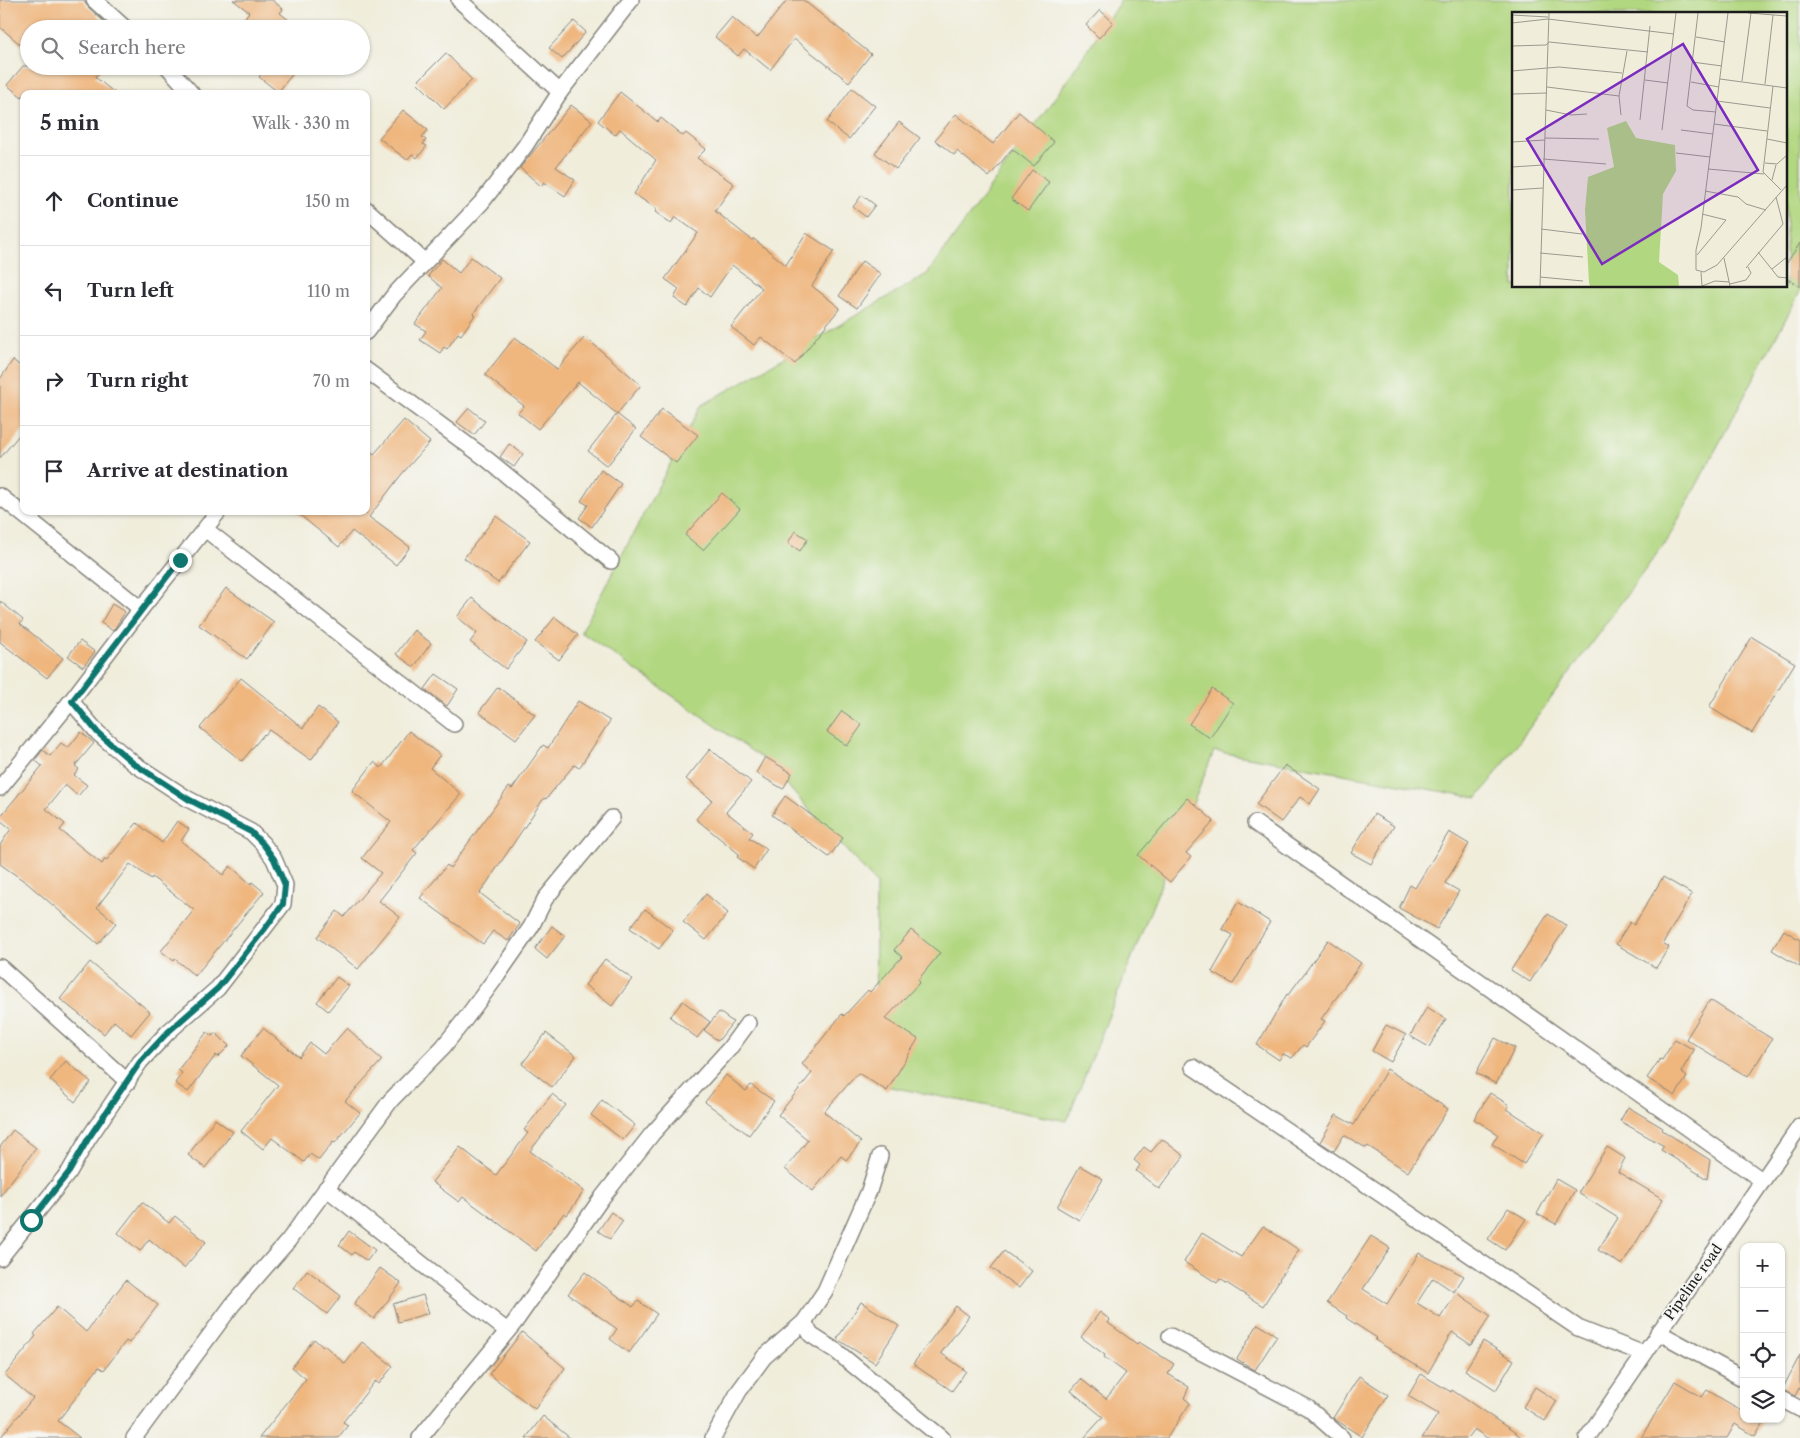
<!DOCTYPE html>
<html lang="en">
<head>
<meta charset="utf-8">
<style>
	:root { --surface:#fff; --page:#f2f2f3; --text:#2b2b33; --muted:#7c7c81; --line:#e1e1e2 }
	body { margin:0; font-family:"Libre Caslon Text",serif; background:var(--page); color:var(--text) }
	.controls { position:absolute; right:15px; bottom:15px; display:grid; overflow:hidden; border-radius:10px; box-shadow:0 1px 4px #0004 }
	.controls button { width:45px; height:45px; display:grid; place-items:center; padding:0; border:0; border-bottom:1px solid var(--line); background:var(--surface); color:var(--text); font:25px sans-serif }
	.stop { position:absolute; width:15px; height:15px; margin:-11px; border:4px solid #0f766e; border-radius:50%; background:#fff }
	.stop.end { background:#0f766e; border-color:#fff; box-shadow:0 1px 5px #0008 }
	.list { margin:0; padding:0; list-style:none }
	h2 { display:flex; justify-content:space-between; align-items:center; height:65px; margin:0; padding:0 20px; font-size:21px }
	h2 small { font-size:16px; font-weight:400; color:var(--muted) }
	.list li { display:grid; grid-template-columns:32px 1fr auto; gap:15px; align-items:center; box-sizing:border-box; height:90px; padding:0 20px; border-top:1px solid var(--line) }
	.list b { display:block; font-size:19px; white-space:nowrap }
	.list em { font-size:16px; font-style:normal; color:var(--muted) }
	.icon { flex:none; width:28px; height:28px; fill:none; stroke:currentColor; stroke-width:2; stroke-linecap:round; stroke-linejoin:round }
	.map { position:relative; flex:none; width:1800px; height:1438px; overflow:hidden }
	.search { position:absolute; background:var(--surface); box-shadow:0 1px 4px #0004; left:20px; top:20px; width:350px; height:55px; display:flex; align-items:center; gap:12px; box-sizing:border-box; padding:0 18px; border-radius:28px; color:var(--muted); font-size:19px }
	.panel { position:absolute; background:var(--surface); box-shadow:0 1px 4px #0004; left:20px; top:90px; width:350px; height:425px; border-radius:10px }
	.map>svg:first-child { display:block }
</style>
</head>
<body>
<div class="map">
<svg width="1800" height="1438" viewBox="0 0 1800 1438">
	<rect width="100%" height="100%" fill="#f6f6f2"/>
	<filter id="ink" filterUnits="userSpaceOnUse"><feTurbulence type="fractalNoise" baseFrequency=".02" numOctaves="2"/><feDisplacementMap in="SourceGraphic" scale="10" xChannelSelector="R" yChannelSelector="G"/><feConvolveMatrix kernelMatrix="1 2 1 2 8 2 1 2 1" color-interpolation-filters="sRGB"/></filter>
	<filter id="wash" filterUnits="userSpaceOnUse"><feTurbulence type="fractalNoise" baseFrequency=".0096" numOctaves="4" result="noise"/><feDisplacementMap in="SourceGraphic" scale="20" xChannelSelector="R" yChannelSelector="G"/><feGaussianBlur stdDeviation="1.12" result="paint"/><feColorMatrix in="noise" values="0 0 0 0 0 0 0 0 0 0 0 0 0 0 0 0 0 1.4 0 .05"/><feComposite in="paint" operator="in"/></filter>
	<g filter="url(#wash)">
		<rect width="100%" height="100%" fill="#f0eddb"/>
		<path fill="#b2d781" stroke="#677a4e" fill-rule="evenodd" d="M1121 0H1800V292L1669 537 1478 798 1214 751 1067 1121 875 1084 876 883 763 759 581 632 701 406 927 274 1059 92ZM1514 14H1786V286H1514Z"/>
		<g id="blocks">
			<g fill="#efb67e">
				<path d="M0 0H83L88 7 112 29H29V52L0 27Z"/>
				<path d="M233 0H272L283 9 280 13 300 29H256L244 19 249 12Z"/>
				<path d="M787 0H803L871 54 849 82 794 39 770 70 744 49 738 56 715 37 732 17 757 38Z"/>
				<path d="M1100 10 1113 22 1099 38 1086 25Z"/>
				<path d="M574 21 586 32 562 59 549 48Z"/>
				<path d="M446 53 472 80 444 109 417 82Z"/>
				<path d="M23 66H104L95 77 116 94H24L22 97 7 85Z"/>
				<path d="M266 66H299L278 92 259 77Z"/>
				<path d="M852 88 875 106 849 139 827 122Z"/>
				<path d="M620 92 658 122 661 118 683 136 686 133 706 149 697 158 734 184 715 211 752 240 754 239 786 265 806 233 834 251 812 286 840 308 795 364 761 337 754 345 731 327 762 288 732 265 710 297 699 288 687 307 674 298 679 289 665 279 698 233 675 217 671 223 655 212 657 209 634 194 656 160 620 129 615 135 598 121Z"/>
				<path d="M571 105 592 121 556 167 575 180 565 196 544 182 541 186 520 168Z"/>
				<path d="M403 110 428 130 422 137 426 140 423 144 427 146 417 158 412 154 407 160 379 138Z"/>
				<path d="M1019 112 1054 142 1034 166 1012 149 989 177 957 151 954 155 935 140 956 114 993 144Z"/>
				<path d="M899 122 920 138 896 169 875 153Z"/>
				<path d="M1032 170 1049 182 1028 211 1011 199Z"/>
				<path d="M862 195 875 205 866 217 853 207Z"/>
				<path d="M1800 243V287L1786 278V264Z"/>
				<path d="M471 257 500 278 473 314 475 315 461 335 458 333 447 349 444 347 440 353 420 340 426 331 415 324 442 288 428 276 442 259 459 273Z"/>
				<path d="M862 261 881 274 857 308 839 296Z"/>
				<path d="M515 337 557 369 585 337 641 385 617 414 578 382 538 429 518 413 524 406 485 375Z"/>
				<path d="M13 360 24 369V429L0 458V379Z"/>
				<path d="M469 408 485 421 474 435 457 422Z"/>
				<path d="M662 409 698 435 676 463 641 437Z"/>
				<path d="M617 414 636 429 607 466 588 451Z"/>
				<path d="M404 420 430 442 401 475 369 517 410 547 396 565 352 531 339 547 295 511H362L366 514V448L374 454Z"/>
				<path d="M509 444 523 454 514 467 500 457Z"/>
				<path d="M601 470 621 484 592 527 579 518 588 505 581 501Z"/>
				<path d="M722 493 740 509 703 550 685 535Z"/>
				<path d="M496 516 530 541 498 583 464 558Z"/>
				<path d="M795 531 808 539 800 551 788 543Z"/>
				<path d="M226 588 274 622 247 659 199 625Z"/>
				<path d="M472 598 527 642 506 669 470 642 477 633 457 617Z"/>
				<path d="M0 601 23 620 20 624 63 658 47 678 0 642Z"/>
				<path d="M112 604 125 612 113 631 101 623Z"/>
				<path d="M555 617 578 635 559 660 535 642Z"/>
				<path d="M414 630 431 643 414 667 396 654Z"/>
				<path d="M1752 637 1795 663 1752 733 1709 707Z"/>
				<path d="M80 641 95 652 83 667 68 656Z"/>
				<path d="M436 674 458 689 447 706 425 689Z"/>
				<path d="M241 678 303 728 318 707 338 722 311 760 269 730 265 735 264 734 242 761 200 728Z"/>
				<path d="M498 687 535 715 516 739 479 712Z"/>
				<path d="M1212 689 1233 703 1210 738 1189 724Z"/>
				<path d="M578 701 610 721 579 768 574 765 546 799 544 798 480 893 520 924 508 941 493 931 483 944 420 898 447 865 450 868 509 787 512 789 543 745 548 748Z"/>
				<path d="M842 711 862 725 847 746 827 732Z"/>
				<path d="M409 731 440 755 430 768 461 794 413 850 417 853 379 901 400 917 358 969 317 937 337 911 344 917 381 873 362 858 391 822 352 791 374 762 381 768Z"/>
				<path d="M81 732 94 743 75 766 79 769 74 775 87 785 78 796 65 785 46 809 65 824 60 830 102 864 105 859 106 861 137 823 162 843 177 821 189 829 181 841 223 875 230 866 251 884 252 882 264 892 195 976 175 959 174 961 161 951 194 910 152 877 151 879 130 864 97 907 116 923 98 944 27 883 0 864V845L11 829 0 820V817L42 766 35 760 43 750 50 756 61 743 68 748Z"/>
				<path d="M710 749 751 782 726 812 753 833 749 838 767 849 754 869 737 857 739 854 696 819 712 800 686 779Z"/>
				<path d="M765 757 792 773 783 789 756 773Z"/>
				<path d="M1285 765 1320 789 1310 804 1300 797 1281 822 1256 804Z"/>
				<path d="M785 796 843 838 829 857 772 815Z"/>
				<path d="M1187 798 1214 821 1186 853 1191 857 1170 882 1138 855Z"/>
				<path d="M1374 814 1394 826 1371 864 1351 853Z"/>
				<path d="M1449 832 1469 844 1445 883 1459 891 1437 929 1399 908 1410 885 1415 888Z"/>
				<path d="M1663 877 1692 894 1663 943 1669 947 1656 968 1616 944 1630 922 1634 925Z"/>
				<path d="M706 894 728 913 706 940 683 922Z"/>
				<path d="M1238 902 1270 922 1233 984 1212 972 1233 935 1222 929Z"/>
				<path d="M645 909 673 930 659 949 630 928Z"/>
				<path d="M1548 914 1567 926 1530 982 1511 970Z"/>
				<path d="M552 926 565 936 547 959 535 949Z"/>
				<path d="M911 930 940 953 918 980 920 982 885 1019 918 1039 887 1091 858 1073 824 1112 861 1142 846 1160 841 1156 813 1191 785 1169 808 1140 778 1115 812 1073 802 1064 842 1014 844 1016 868 990 870 992 902 957 894 950Z"/>
				<path d="M1784 930 1800 940V967L1772 950Z"/>
				<path d="M1328 940 1361 963 1321 1019 1325 1021 1306 1047 1303 1045 1292 1058 1283 1054 1279 1060 1257 1045 1287 994 1288 995 1306 971Z"/>
				<path d="M605 959 632 979 612 1006 585 985Z"/>
				<path d="M90 962 150 1012 131 1035 114 1021 104 1034 60 999Z"/>
				<path d="M337 977 349 986 328 1011 317 1002Z"/>
				<path d="M1710 1000 1772 1039 1748 1077 1686 1039Z"/>
				<path d="M683 1001 710 1022 697 1038 670 1017Z"/>
				<path d="M1427 1007 1446 1019 1429 1047 1410 1036Z"/>
				<path d="M719 1012 733 1022 718 1041 704 1030Z"/>
				<path d="M1386 1025 1406 1035 1391 1062 1372 1051Z"/>
				<path d="M263 1028 299 1057 310 1043 324 1054 347 1028 382 1060 345 1101 360 1113 335 1143 333 1142 319 1160 310 1154 304 1162 272 1138 263 1149 241 1131 278 1085 241 1056Z"/>
				<path d="M207 1032 212 1036 216 1033 229 1046 218 1057 216 1055 188 1092 175 1083 182 1073 178 1070Z"/>
				<path d="M546 1033 576 1056 552 1087 522 1064Z"/>
				<path d="M1495 1038 1515 1048 1496 1084 1476 1073Z"/>
				<path d="M1675 1039 1694 1050 1681 1072 1687 1077 1675 1096 1647 1078 1660 1059 1662 1060Z"/>
				<path d="M66 1061 91 1082 75 1102 50 1080Z"/>
				<path d="M1387 1069 1448 1109 1408 1172 1368 1146 1366 1148 1344 1135 1334 1151 1320 1142 1336 1115 1354 1125Z"/>
				<path d="M726 1075 746 1091 751 1085 774 1101 749 1135 705 1102Z"/>
				<path d="M1490 1093 1509 1105 1507 1109 1544 1133 1524 1164 1492 1144 1498 1134 1474 1119Z"/>
				<path d="M552 1094 566 1105 530 1151 584 1191 567 1215 564 1213 536 1251 463 1197 459 1202 432 1182 460 1147 496 1175 528 1133 524 1130Z"/>
				<path d="M602 1100 635 1125 623 1140 591 1115Z"/>
				<path d="M1628 1107 1663 1128 1662 1130 1710 1160 1707 1179 1661 1150 1664 1146 1620 1121Z"/>
				<path d="M215 1119 233 1132 205 1168 188 1155Z"/>
				<path d="M13 1130 36 1148 0 1196V1147Z"/>
				<path d="M1162 1139 1184 1156 1159 1189 1136 1171 1140 1165 1134 1160 1144 1147 1151 1152Z"/>
				<path d="M1607 1147 1625 1158 1618 1172 1663 1199 1622 1265 1598 1250 1618 1218 1578 1193Z"/>
				<path d="M1080 1166 1103 1179 1079 1220 1057 1207Z"/>
				<path d="M1556 1179 1575 1190 1556 1224 1537 1214Z"/>
				<path d="M142 1202 169 1223 175 1216 206 1242 184 1268 149 1239 140 1251 118 1233Z"/>
				<path d="M1508 1208 1526 1219 1505 1250 1488 1239Z"/>
				<path d="M611 1212 623 1221 610 1239 598 1231Z"/>
				<path d="M1263 1226 1299 1250 1279 1279H1280L1263 1306 1220 1279 1217 1283 1184 1262 1202 1233 1241 1257Z"/>
				<path d="M349 1231 375 1250 367 1261 354 1252 352 1255 339 1245Z"/>
				<path d="M1371 1236 1390 1248 1363 1289 1387 1304 1419 1253 1464 1276 1454 1292 1433 1278 1417 1303 1440 1318 1457 1293 1491 1316 1471 1345 1452 1332 1428 1373 1375 1340 1377 1338 1346 1318 1347 1316 1327 1303Z"/>
				<path d="M1004 1251 1032 1271 1019 1288 991 1268Z"/>
				<path d="M380 1268 401 1283 374 1319 354 1304Z"/>
				<path d="M307 1270 341 1296 327 1314 293 1288Z"/>
				<path d="M585 1272 633 1307 638 1301 657 1314 629 1353 610 1339 617 1329 568 1294Z"/>
				<path d="M126 1280 158 1305 129 1343 126 1341 104 1370 99 1367 58 1421 80 1438H0L33 1398 5 1375 36 1336 34 1334 57 1307 86 1332Z"/>
				<path d="M423 1295 429 1313 398 1322 393 1304Z"/>
				<path d="M861 1302 899 1326 875 1363 837 1339Z"/>
				<path d="M956 1306 969 1316 941 1353 966 1371 952 1391 913 1364Z"/>
				<path d="M1100 1312 1110 1320 1108 1323 1137 1344 1139 1342 1174 1364 1168 1374 1189 1387 1184 1398 1190 1403 1167 1438H1084L1103 1417 1071 1391 1081 1379 1106 1399 1126 1373 1104 1357 1105 1355 1081 1337Z"/>
				<path d="M1258 1324 1277 1336 1255 1370 1237 1359Z"/>
				<path d="M522 1332 565 1368 535 1409 489 1374Z"/>
				<path d="M314 1339 323 1347 324 1345 345 1364 362 1342 393 1366 379 1384 375 1381 343 1422 348 1425 338 1438H259L306 1379 292 1367Z"/>
				<path d="M1483 1341 1514 1360 1496 1390 1465 1370Z"/>
				<path d="M1800 1355V1386L1795 1396 1782 1390Z"/>
				<path d="M1421 1374 1451 1392 1452 1390 1523 1438H1487L1474 1429 1467 1438H1422L1438 1414 1408 1396Z"/>
				<path d="M1359 1376 1388 1395 1362 1437 1333 1418Z"/>
				<path d="M1675 1381 1702 1397 1707 1390 1744 1412V1419H1765L1755 1436 1735 1424 1727 1438H1641Z"/>
				<path d="M1535 1387 1557 1401 1545 1421 1523 1407Z"/>
				<path d="M543 1416 570 1438H526Z"/>
			</g>
		</g>
	</g>
	<g filter="url(#ink)">
		<use href="#blocks" fill-opacity="0" stroke="#86847c" stroke-width="1"/>
		<g fill="none" stroke-linecap="round" stroke-linejoin="round">
			<g stroke="#86847c" stroke-width="18">
				<g id="minor">
					<path d="M94 0 126 29"/>
					<path d="M459 0 560 92"/>
					<path d="M167 66 192 94"/>
					<path d="M366 209 425 262"/>
					<path d="M366 332 394 295 482 202 525 146 560 92 631 0"/>
					<path d="M366 370 488 460 611 561"/>
					<path d="M0 496 141 609"/>
					<path d="M205 529 454 724"/>
					<path d="M0 788 71 701 141 609 219 511"/>
					<path d="M1255 823 1763 1181"/>
					<path d="M0 967 128 1082"/>
					<path d="M1193 1067 1578 1328 1644 1354"/>
					<path d="M326 1188 507 1331"/>
					<path d="M0 1258 69 1172 88 1139 140 1062 168 1032 218 988 283 904 285 885 274 859 263 844 251 832 188 799 133 763 98 733 71 701"/>
					<path d="M804 1322 811 1335 836 1351 942 1438"/>
					<path d="M1658 1332 1744 1379"/>
					<path d="M1170 1336 1308 1408 1342 1438"/>
					<path d="M1781 1399 1800 1409"/>
					<path d="M134 1438 233 1304 288 1241 391 1100 443 1047 466 1018 497 976 531 927 545 899 612 818"/>
					<path d="M420 1438 515 1322 601 1199 652 1134 729 1049 748 1023"/>
					<path d="M713 1438 739 1391 764 1357 804 1322 825 1291 869 1191 880 1156"/>
					<path d="M1587 1438 1800 1126"/>
				</g>
			</g>
			<use href="#minor" stroke="#fff" stroke-width="15"/>
		</g>
	</g>
	<g fill="none" stroke-linecap="round" stroke-linejoin="round" filter="url(#ink)">
		<path stroke="#0f766e" stroke-width="6" d="M31 1220 69 1172 88 1139 140 1062 168 1032 218 988 264 930 283 904 285 885 274 859 263 844 251 832 188 799 133 763 98 733 72 701 180 560"/>
	</g>
	<g text-anchor="middle" stroke-width="4" stroke-linejoin="round" paint-order="stroke">
		<g font-size="14" fill="#1c1c1c" stroke="#f6f6f2">
			<text transform="translate(1693 1282) rotate(-55)" y="5">Pipeline road</text>
		</g>
	</g>
	<g transform="translate(1512 12)">
		<rect width="275" height="275" fill="#f0eddb"/>
		<path d="M114 109 124 126 163 133 164 159 151 182 147 250 166 263 167 274H78L77 271 73 198 76 165 102 155 95 116Z" fill="#b2d781"/>
		<path fill="none" stroke="#9b998f" stroke-width="1" d="M186 1 175 94 181 98 204 100M216 1 189 216 184 238V258L192 260 205 253 275 173M236 1 275 4M0 3 36 5M0 11 36 7 162 22M184 25 213 30M0 34 34 33 37 30 136 40M180 50 210 54M0 59 47 55 110 61M208 67 275 76M133 68 156 71M230 69 239 1M179 70 207 75M253 72 261 3M261 74 251 160 269 178M35 75 107 84M1 82 35 81M205 89 258 96M34 98 59 103 75 102M109 103 107 84 115 39M128 108 138 14M202 112 255 119M150 118 164 1M169 118 201 122M33 126 87 127M255 127 275 131M0 130 33 128M164 141 198 145M31 147 94 152M253 151 265 152 275 143M0 155 31 153M196 157 252 162M260 168 264 153M0 178 31 176M193 179 226 185 234 192 254 198M29 217 70 222M246 240 266 265 275 266M28 241 71 245M185 243 214 208 190 202M212 246 218 274M234 256 271 212 264 185M260 257 275 245M189 260 190 274 203 269 217 270M28 265 71 269M218 272 234 268 239 261 236 255M28 274 37 1"/>
		<path fill="#7b2cbf" fill-opacity="0.15" stroke="#7b2cbf" stroke-width="2.5" d="M171 32 246 158 90 252 15 127Z"/>
		<rect width="275" height="275" fill="none" stroke="#1c1c1c" stroke-width="2.5"/>
	</g>
</svg>
<div class="controls">
<button>+</button>
<button>−</button>
<button><svg class="icon" aria-label="locate" viewBox="0 0 24 24"><circle cx="12" cy="12" r="6"/><path d="M12 2v4M12 18v4M2 12h4M18 12h4"/></svg></button>
<button><svg class="icon" aria-label="layers" viewBox="0 0 24 24"><path d="M12 4l9 5-9 5-9-5zM3 14l9 5 9-5"/></svg></button>
</div>
<div class="stop" style="left:31px;top:1220px"></div>
<div class="stop end" style="left:180px;top:560px"></div>
<div class="search"><svg class="icon" aria-label="search" viewBox="0 0 24 24"><circle cx="10" cy="10" r="6"/><path d="M15 15l6 6"/></svg>Search here</div>
<section class="panel">
<h2>5 min<small>Walk · 330 m</small></h2>
<ul class="list">
<li><svg class="icon" aria-label="ahead" viewBox="0 0 24 24"><path d="M12 20V5M6 11l6-6 6 6"/></svg><div><b>Continue</b></div><em>150 m</em></li>
<li><svg class="icon" aria-label="left" viewBox="0 0 24 24"><path d="M17 20v-9H6M10 6l-5 5 5 5"/></svg><div><b>Turn left</b></div><em>110 m</em></li>
<li><svg class="icon" aria-label="right" viewBox="0 0 24 24"><path d="M7 20v-9h11M14 6l5 5-5 5"/></svg><div><b>Turn right</b></div><em>70 m</em></li>
<li><svg class="icon" aria-label="arrive" viewBox="0 0 24 24"><path d="M6 21V4h12l-3 4 3 4H6"/></svg><div><b>Arrive at destination</b></div></li>
</ul>
</section>
</div>
</body>
</html>
